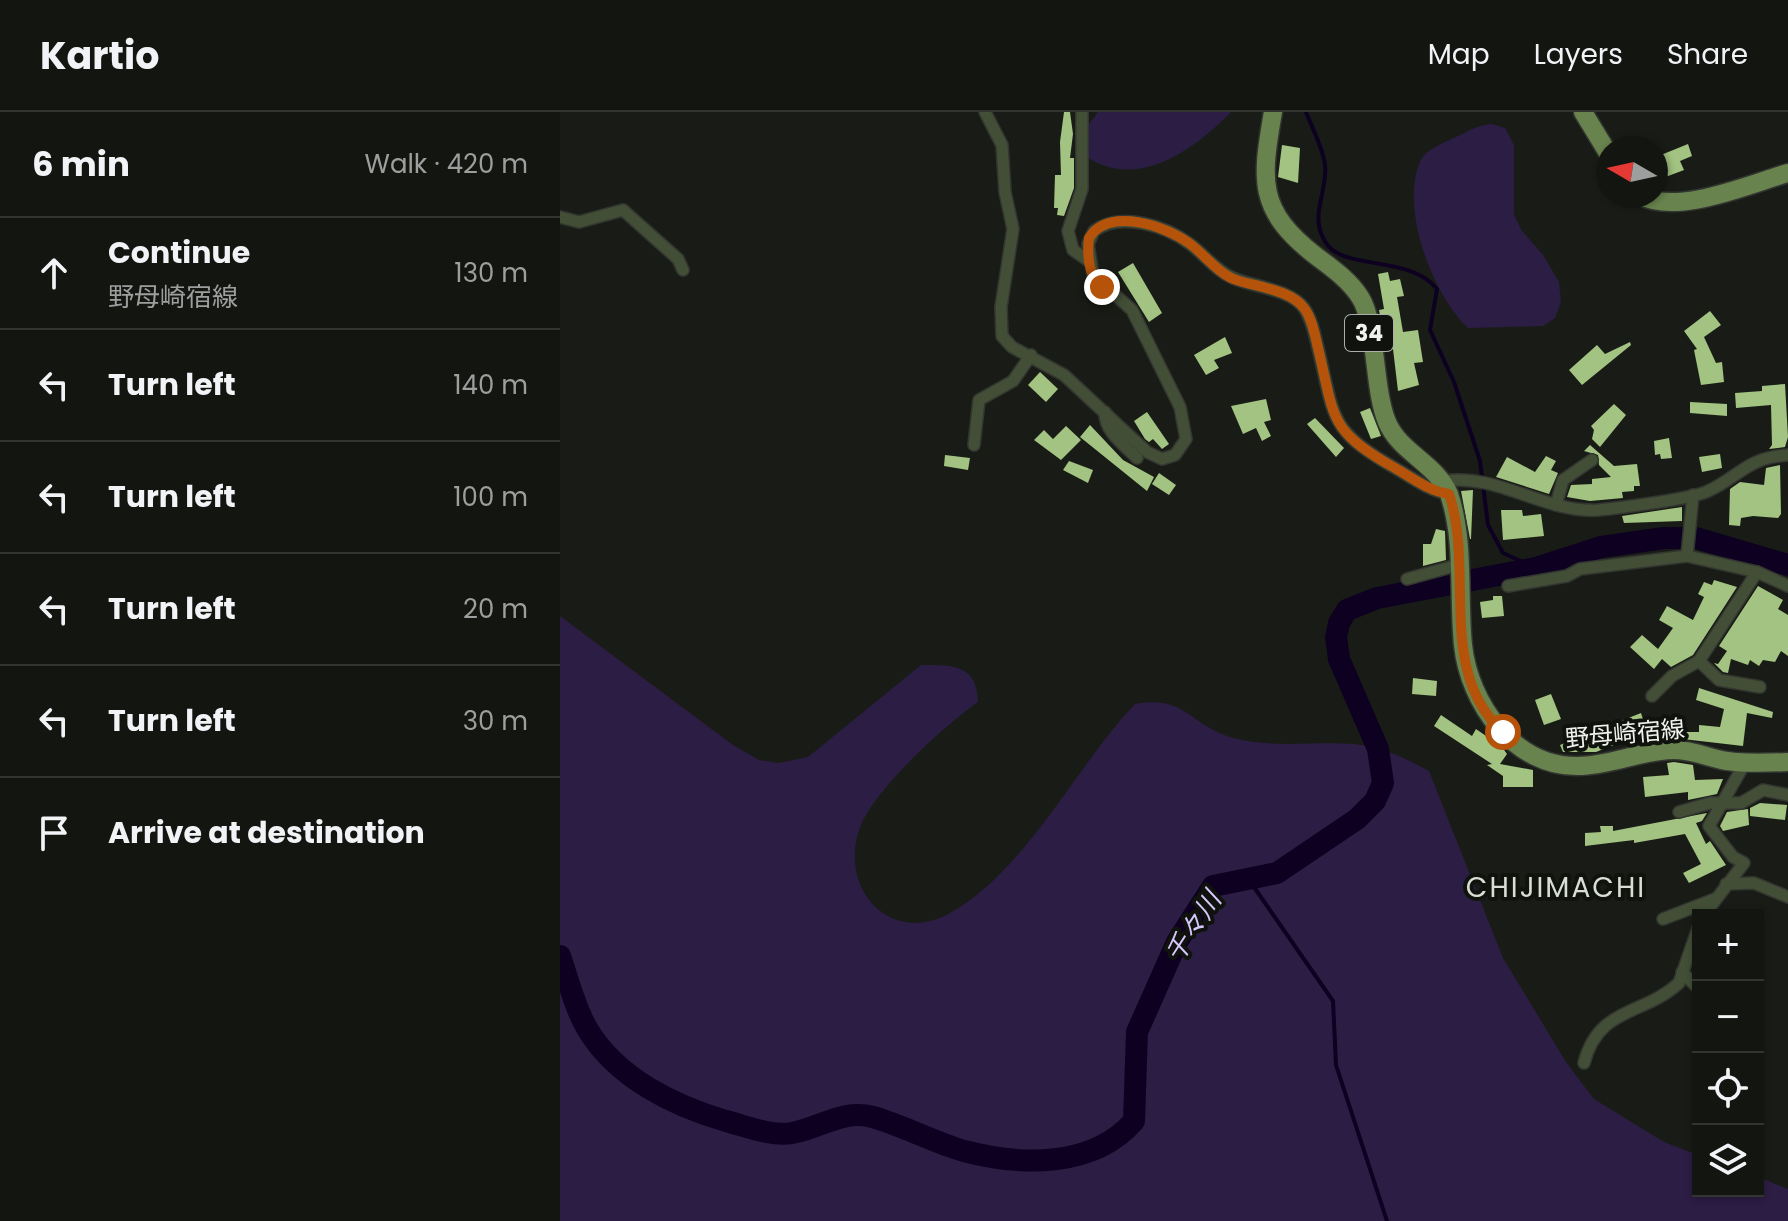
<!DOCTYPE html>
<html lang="en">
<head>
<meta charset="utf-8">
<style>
	:root { --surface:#131510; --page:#20221e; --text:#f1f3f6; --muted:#9d9f9f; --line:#323430 }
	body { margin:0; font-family:Poppins,"Noto Sans JP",sans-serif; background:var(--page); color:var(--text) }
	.controls { position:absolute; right:24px; bottom:24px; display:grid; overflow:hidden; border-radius:0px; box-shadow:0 2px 6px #0004 }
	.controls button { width:72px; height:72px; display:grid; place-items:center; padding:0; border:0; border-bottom:2px solid var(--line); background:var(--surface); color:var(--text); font:40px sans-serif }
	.compass { position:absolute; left:1036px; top:24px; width:72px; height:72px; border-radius:50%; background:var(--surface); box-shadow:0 2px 6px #0004; rotate:279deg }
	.stop { position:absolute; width:24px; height:24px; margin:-18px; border:6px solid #b45309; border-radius:50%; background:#fff }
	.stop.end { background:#b45309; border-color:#fff; box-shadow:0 2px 8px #0008 }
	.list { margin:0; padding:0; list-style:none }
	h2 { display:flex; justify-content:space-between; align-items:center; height:104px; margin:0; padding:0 32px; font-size:34px }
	h2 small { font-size:26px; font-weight:400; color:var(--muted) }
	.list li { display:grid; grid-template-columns:52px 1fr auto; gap:24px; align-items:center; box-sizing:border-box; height:112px; padding:0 32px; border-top:2px solid var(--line) }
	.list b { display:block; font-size:30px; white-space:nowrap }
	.list p { margin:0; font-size:26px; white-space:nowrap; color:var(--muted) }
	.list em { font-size:26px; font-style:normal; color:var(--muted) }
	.icon { flex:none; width:44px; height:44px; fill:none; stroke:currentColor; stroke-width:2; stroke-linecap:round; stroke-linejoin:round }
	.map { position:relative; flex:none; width:1228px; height:1109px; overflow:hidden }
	header { display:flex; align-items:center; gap:48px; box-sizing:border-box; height:112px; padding:0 40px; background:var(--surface); border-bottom:2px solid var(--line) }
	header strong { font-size:38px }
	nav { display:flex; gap:44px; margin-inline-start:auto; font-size:28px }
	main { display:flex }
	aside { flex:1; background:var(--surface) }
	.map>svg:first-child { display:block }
</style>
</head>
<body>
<header>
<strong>Kartio</strong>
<nav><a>Map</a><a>Layers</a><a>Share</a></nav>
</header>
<main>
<aside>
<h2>6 min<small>Walk · 420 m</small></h2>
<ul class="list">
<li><svg class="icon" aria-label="ahead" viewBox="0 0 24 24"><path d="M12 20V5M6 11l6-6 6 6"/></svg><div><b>Continue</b><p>野母崎宿線</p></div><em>130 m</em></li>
<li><svg class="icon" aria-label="left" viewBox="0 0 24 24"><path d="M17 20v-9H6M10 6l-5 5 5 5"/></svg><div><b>Turn left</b></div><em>140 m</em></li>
<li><svg class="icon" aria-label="left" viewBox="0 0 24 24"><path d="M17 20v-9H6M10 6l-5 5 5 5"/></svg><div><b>Turn left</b></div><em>100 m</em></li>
<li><svg class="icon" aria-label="left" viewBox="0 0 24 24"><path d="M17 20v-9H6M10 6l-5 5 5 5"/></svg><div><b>Turn left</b></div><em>20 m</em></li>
<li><svg class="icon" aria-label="left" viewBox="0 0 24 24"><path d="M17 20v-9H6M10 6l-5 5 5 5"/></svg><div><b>Turn left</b></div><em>30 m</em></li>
<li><svg class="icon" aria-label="arrive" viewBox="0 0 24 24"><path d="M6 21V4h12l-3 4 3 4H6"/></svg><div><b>Arrive at destination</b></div></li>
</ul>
</aside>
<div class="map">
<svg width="1228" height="1109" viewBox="0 0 1228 1109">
	<rect width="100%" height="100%" fill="#191c16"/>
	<g fill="#2c1d44">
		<path d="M538 0H671C635 37 578 79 527 45L524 19Z"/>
		<path d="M932 12 945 16 954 33V103L962 119 983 143 999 170 1001 190 995 206 983 214 908 216C873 183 841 100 859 52 865 36 885 31 898 24 911 18 917 13 932 12Z"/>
		<path d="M0 504 173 633 199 648 219 651 248 645 361 553C393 553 417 552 418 590 384 614 312 679 299 718 279 779 332 834 390 801 465 760 516 654 575 592 625 583 629 612 670 625 709 637 754 629 794 632 821 635 846 646 869 659L943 846 1006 950 1034 987 1104 1030 1138 1043V1079H1198V1065L1228 1077V1109H0Z"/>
	</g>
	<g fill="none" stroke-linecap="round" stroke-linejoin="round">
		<g stroke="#0d0021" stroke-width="4">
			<path d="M746 0C752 16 763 36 765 53 768 81 748 104 766 131 784 159 848 142 877 177L870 218 894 270 920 349 928 413 943 441 976 456"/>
			<path d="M687 765 773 889 776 953 827 1109"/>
		</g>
		<path stroke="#0d0021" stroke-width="22" d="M0 844C8 867 15 897 28 918 57 966 114 994 166 1009 185 1014 213 1025 232 1021 260 1016 283 997 313 1005 344 1014 373 1030 404 1039 461 1054 533 1056 574 1009L577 920 617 830 653 774 717 761 797 707 815 689 823 671 818 637 779 547 776 525 779 511 787 498 817 486 976 456 1041 435 1104 426H1136L1228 453"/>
	</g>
	<g fill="#a2c381">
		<path d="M504 0H510L513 22 510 46H514V76L504 104 497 103 498 96H494L495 63H501L500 30Z"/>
		<path d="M1128 32 1132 44 1120 49 1124 58 1103 66V62L1096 65V45Z"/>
		<path d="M722 33 740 36 738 71 718 65Z"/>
		<path d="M573 151 602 201 589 210 558 160Z"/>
		<path d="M828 160 830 169 840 167 844 184 837 185 843 220 858 218 863 250 854 251 859 273 838 279 833 237 826 238 819 198 824 197 818 162Z"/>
		<path d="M1150 199 1161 213 1144 225 1156 251 1162 250 1164 270 1141 273 1134 238 1137 237 1124 219Z"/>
		<path d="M665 225 672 241 654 248 659 256 646 263 634 243Z"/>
		<path d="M1070 230 1071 233 1022 273 1009 258 1037 233 1045 242Z"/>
		<path d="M480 260 498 277 486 290 468 273Z"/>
		<path d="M1225 272 1228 325 1225 335 1209 337 1212 333 1211 293 1176 296 1175 281 1202 279V274Z"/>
		<path d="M706 287 711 308 704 310 711 324 702 329 696 316 683 322 671 294Z"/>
		<path d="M1130 290 1167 292V304L1130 301Z"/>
		<path d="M1054 292 1066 303 1040 335 1032 327 1034 318 1031 314Z"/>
		<path d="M810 296 821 324 811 327 800 300Z"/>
		<path d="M587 300 609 332 602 337 593 327 589 330 585 327 574 309Z"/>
		<path d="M755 306 784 336 776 345 747 312Z"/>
		<path d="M530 313 563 348 594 365 587 379 520 325Z"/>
		<path d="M506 314 521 328 501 348 474 328 484 318 493 327Z"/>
		<path d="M1109 326 1112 346 1101 347 1100 342 1095 343 1094 329Z"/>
		<path d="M1030 333 1054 354 1077 352 1080 374H1074V379L1062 380 1063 386 1030 389 1007 385 1011 373 1032 372V367L1051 365 1039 353 1038 343 1024 339Z"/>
		<path d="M1160 342 1162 356 1142 360 1139 345Z"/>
		<path d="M385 343 410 346 408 358 384 354Z"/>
		<path d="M986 344 996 349 991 358 998 361 989 382 936 365 947 345 975 360Z"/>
		<path d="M509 349 533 358 528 371 503 358Z"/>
		<path d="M1220 353 1221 402 1218 406 1193 404 1181 406 1180 414 1169 413 1170 377 1180 370 1204 373 1206 356Z"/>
		<path d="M599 361 616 373 609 383 592 372Z"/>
		<path d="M913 378 911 427H910L901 379Z"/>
		<path d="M1122 395V409L1064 411 1062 404Z"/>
		<path d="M941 398H962L963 404 981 402 984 424 943 428Z"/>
		<path d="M876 417 885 419 886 448 863 454V432H871Z"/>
		<path d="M1154 468 1177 475 1133 543 1111 555 1102 547 1094 557 1070 535 1082 523 1098 537 1113 516 1099 508 1107 494 1133 508 1144 485 1138 482 1144 470 1152 473Z"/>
		<path d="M1198 474 1223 488 1218 497 1228 503V544L1221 539 1215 550 1203 548 1199 554 1190 548 1188 553 1171 547 1168 561 1163 560 1154 551 1158 552 1167 539 1159 534Z"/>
		<path d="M933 484H942L944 504 922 506 920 490 933 488Z"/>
		<path d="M853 566 877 569 876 584 852 582Z"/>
		<path d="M1139 576 1213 600 1212 606 1187 601 1183 634 1114 626V620H1139V613L1160 615 1164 597 1136 588Z"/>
		<path d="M991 582 1001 607 984 613 975 588Z"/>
		<path d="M1081 601 1087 620 1036 640H1003L1000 633Z"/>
		<path d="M881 603 912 624 916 617 942 635 947 642 940 652 973 658V675H943V664L927 653 932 652 874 614Z"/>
		<path d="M1114 650 1133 653 1135 668 1163 667 1157 682 1128 688V680L1085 685 1083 665 1109 663 1107 651Z"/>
		<path d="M1200 691 1227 693 1225 708 1190 704V696Z"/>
		<path d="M1188 697 1189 713 1163 719 1160 714 1167 700Z"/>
		<path d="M1147 701 1142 709 1136 711 1146 732 1150 729 1166 753 1129 771 1123 761 1141 752 1125 722 1074 731V728L1025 734V721L1041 720 1040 714H1053V719Z"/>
	</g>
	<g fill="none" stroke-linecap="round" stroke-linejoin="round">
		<g stroke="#333630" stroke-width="14">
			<g id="street">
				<path d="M425 0 442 33 445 80 453 117 441 195 442 224 452 235 504 263 587 340 602 347 615 343 626 327 620 295 572 198 533 163 528 132 534 119C560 99 606 114 630 132 645 143 656 159 673 166 694 175 730 177 744 196 752 207 755 224 758 236 775 306 768 318 835 356 853 366 869 379 889 382"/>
				<path d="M522 0V77L508 119 513 138 529 149"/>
				<path d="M0 105 19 110 63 98 118 147 123 158"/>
				<path d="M545 300C544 319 564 333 577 346"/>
				<path d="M414 333 419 288 453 269 471 243"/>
				<path d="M884 369C938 361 984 401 1038 398 1059 396 1129 387 1146 380 1180 365 1185 346 1228 343"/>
				<path d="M1133 383 1127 444 1197 460 1228 474"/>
				<path d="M996 393 1003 368 1032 348"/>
				<path d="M847 467 898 453"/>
				<path d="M948 474 1007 464 1020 457 1127 444"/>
				<path d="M1139 549 1159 568 1200 575"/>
				<path d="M1092 584 1112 564 1139 549 1197 460"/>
				<path d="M1119 700 1150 691H1181L1203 678 1228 683"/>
				<path d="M1166 772 1194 771 1228 785"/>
				<path d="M1144 803 1184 751 1173 745 1149 714 1185 651"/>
				<path d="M1103 807 1155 787"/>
				<path d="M1122 860 1138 876"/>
				<path d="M1024 951C1039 894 1083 904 1119 871L1138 816"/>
			</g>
		</g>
		<g stroke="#333630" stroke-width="21">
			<g id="primary">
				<path d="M713 0C701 69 697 98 756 144 772 156 789 168 800 185 817 211 813 276 827 310 840 341 876 351 889 382 905 429 898 484 903 533 909 591 954 655 1018 654 1050 654 1082 638 1114 638 1133 638 1149 646 1167 649 1187 652 1208 651 1228 650"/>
				<path d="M1023 0 1048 41"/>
				<path d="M1081 84C1120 103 1189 72 1228 61"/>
			</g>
		</g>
		<use href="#street" stroke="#424f36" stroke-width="11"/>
		<use href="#primary" stroke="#68834e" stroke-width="18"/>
	</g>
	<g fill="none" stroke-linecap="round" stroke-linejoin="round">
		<path stroke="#b45309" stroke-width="10" d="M542 175C528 164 527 142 529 126 549 94 605 114 629 131 644 142 655 158 671 166 692 175 729 176 744 196 752 206 755 223 758 236 775 305 767 318 835 356 852 366 869 379 889 382 915 459 876 559 943 620"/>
	</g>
	<g text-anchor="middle" stroke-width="8" stroke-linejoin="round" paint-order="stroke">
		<rect fill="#10130d" stroke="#acafaa" stroke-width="2" x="785" y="203" width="48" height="36" rx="6"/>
		<g font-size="22" font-weight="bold" fill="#eff2ed">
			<text x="809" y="229">34</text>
		</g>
		<g font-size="24" fill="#eff2ed" stroke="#10130d">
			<text transform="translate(1065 622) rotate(-5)" y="8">野母崎宿線</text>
		</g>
		<g font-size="26" font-style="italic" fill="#d8c7fd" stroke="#10130d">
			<text transform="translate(633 815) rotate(-57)" y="9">千々川</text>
		</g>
		<g font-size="28" letter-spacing="2" fill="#d9ded5" stroke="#10130d">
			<text x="996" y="785">CHIJIMACHI</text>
		</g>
	</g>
</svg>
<div class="controls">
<button>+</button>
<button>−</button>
<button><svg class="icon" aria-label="locate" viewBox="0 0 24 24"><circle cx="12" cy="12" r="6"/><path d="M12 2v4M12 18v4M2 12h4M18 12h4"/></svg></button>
<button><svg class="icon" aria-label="layers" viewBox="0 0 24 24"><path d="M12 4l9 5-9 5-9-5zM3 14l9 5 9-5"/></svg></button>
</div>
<svg class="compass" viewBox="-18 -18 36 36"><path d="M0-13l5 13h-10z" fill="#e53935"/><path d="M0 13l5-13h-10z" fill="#9d9f9f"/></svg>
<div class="stop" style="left:943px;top:620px"></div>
<div class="stop end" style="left:542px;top:175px"></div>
</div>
</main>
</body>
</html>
